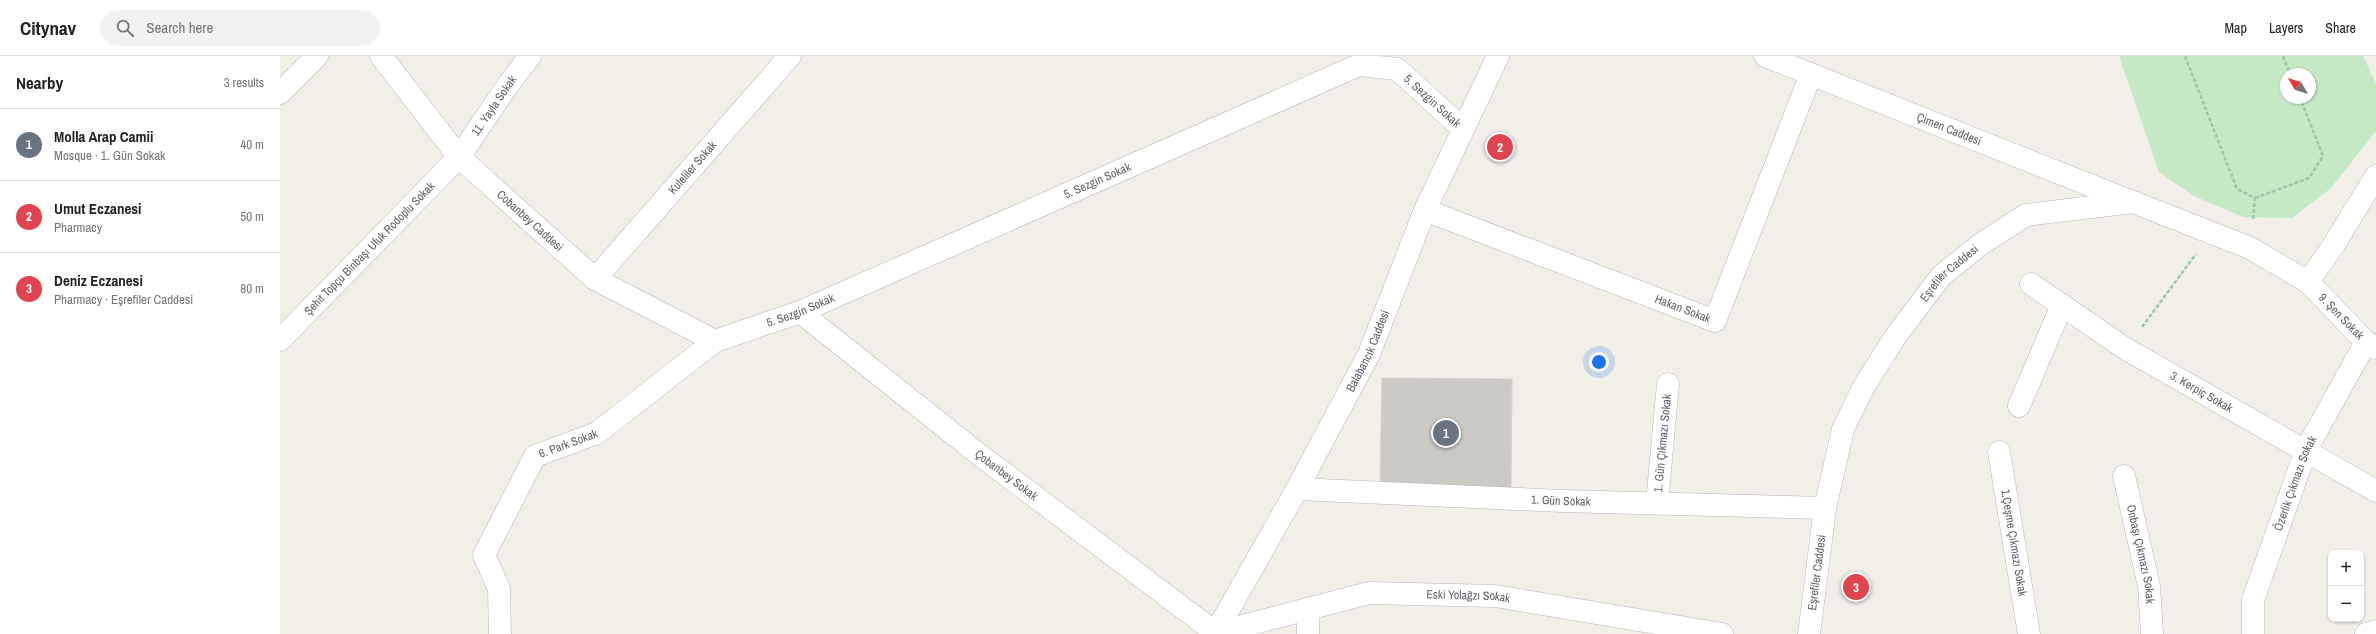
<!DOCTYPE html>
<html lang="en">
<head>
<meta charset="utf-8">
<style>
	:root { --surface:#fff; --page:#f2f2f2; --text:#202124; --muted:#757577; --line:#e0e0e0; --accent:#db2777 }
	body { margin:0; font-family:"Archivo Narrow",sans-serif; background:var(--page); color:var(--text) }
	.controls { position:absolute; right:12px; bottom:12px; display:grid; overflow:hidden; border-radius:8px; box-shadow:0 1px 3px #0004 }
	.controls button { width:36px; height:36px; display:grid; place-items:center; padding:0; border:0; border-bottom:1px solid var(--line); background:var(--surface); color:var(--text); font:20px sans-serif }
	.compass { position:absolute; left:2000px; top:12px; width:36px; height:36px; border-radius:50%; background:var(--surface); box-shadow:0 1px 3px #0004; rotate:308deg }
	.you { position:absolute; left:1319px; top:306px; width:14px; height:14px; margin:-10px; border:3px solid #fff; border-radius:50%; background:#1a73e8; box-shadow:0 0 0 6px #1a73e833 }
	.badge { display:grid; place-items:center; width:26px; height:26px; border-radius:50%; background:var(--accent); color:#fff; font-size:13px; font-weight:700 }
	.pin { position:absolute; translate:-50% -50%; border:2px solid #fff; box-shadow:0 1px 4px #0006 }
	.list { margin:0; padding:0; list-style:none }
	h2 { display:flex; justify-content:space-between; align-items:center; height:52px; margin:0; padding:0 16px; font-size:17px }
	h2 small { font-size:13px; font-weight:400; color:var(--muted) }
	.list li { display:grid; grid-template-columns:26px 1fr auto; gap:12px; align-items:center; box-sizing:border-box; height:72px; padding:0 16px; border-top:1px solid var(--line) }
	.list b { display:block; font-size:15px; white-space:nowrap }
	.list p { margin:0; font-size:13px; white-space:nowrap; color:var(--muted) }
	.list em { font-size:13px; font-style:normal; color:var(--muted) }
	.icon { flex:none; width:22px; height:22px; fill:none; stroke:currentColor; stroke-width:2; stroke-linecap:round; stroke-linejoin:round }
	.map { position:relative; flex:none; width:2096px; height:578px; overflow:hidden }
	header { display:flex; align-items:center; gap:24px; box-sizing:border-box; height:56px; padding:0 20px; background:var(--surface); border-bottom:1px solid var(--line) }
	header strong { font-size:19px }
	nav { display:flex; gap:22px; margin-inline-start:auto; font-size:14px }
	.search { width:280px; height:36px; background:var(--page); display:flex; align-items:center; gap:10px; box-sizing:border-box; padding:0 14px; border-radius:22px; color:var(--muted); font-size:15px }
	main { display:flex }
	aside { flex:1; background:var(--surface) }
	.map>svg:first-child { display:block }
</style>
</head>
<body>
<header>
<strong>Citynav</strong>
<div class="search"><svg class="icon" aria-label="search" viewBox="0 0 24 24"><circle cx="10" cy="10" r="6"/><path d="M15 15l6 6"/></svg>Search here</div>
<nav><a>Map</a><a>Layers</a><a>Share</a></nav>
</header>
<main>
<aside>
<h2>Nearby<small>3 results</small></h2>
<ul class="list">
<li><span class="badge" style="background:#6b7280">1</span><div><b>Molla Arap Camii</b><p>Mosque · 1. Gün Sokak</p></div><em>40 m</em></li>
<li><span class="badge" style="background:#e0444e">2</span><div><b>Umut Eczanesi</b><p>Pharmacy</p></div><em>50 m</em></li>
<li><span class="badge" style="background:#e0444e">3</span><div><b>Deniz Eczanesi</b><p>Pharmacy · Eşrefiler Caddesi</p></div><em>80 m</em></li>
</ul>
</aside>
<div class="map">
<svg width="2096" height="578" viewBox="0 0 2096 578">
	<rect width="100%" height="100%" fill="#f1efe8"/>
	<path fill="#c5e8c5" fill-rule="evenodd" d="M1839 0H2083L2096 28V75L2051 132 2012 162 1963 161 1914 140 1879 116ZM2006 18H2030V42H2006Z"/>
	<path fill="#cccac5" stroke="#d6d1c6" d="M1102 322 1232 323 1231 434 1100 431Z"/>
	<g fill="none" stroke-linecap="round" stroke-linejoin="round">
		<g stroke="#b5b8bc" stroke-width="23">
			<g id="street">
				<path id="s1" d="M101 0 179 101 315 223 435 285"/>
				<path d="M0 37 37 0"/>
				<path id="s2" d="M1145 154 1435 265 1531 18"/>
				<path id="s3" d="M315 223 510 0"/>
				<path id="s4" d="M2028 226 2086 286 2096 292"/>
				<path id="s5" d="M1751 228 1846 293 2096 435"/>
				<path id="s6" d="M520 256 701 400 936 577 1089 537 1215 540 1442 578"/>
				<path id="s7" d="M0 284 179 101 228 29 250 0"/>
				<path d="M1739 350 1782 249"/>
				<path id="s8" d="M1719 396 1749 578"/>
				<path id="s9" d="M1844 420 1869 530 1872 578"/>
				<path id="s10" d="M1017 433 1282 445 1545 452"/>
				<path id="s11" d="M1377 447 1388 328"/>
				<path id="s12" d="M220 578 219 533 204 499 255 400 317 377 435 285 520 256 1079 9 1117 13 1183 73"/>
				<path id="s13" d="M935 578 1017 433 1089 298 1145 154 1218 0"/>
				<path d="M1028 578V553"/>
				<path id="s14" d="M1973 578V544L2026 394 2086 286"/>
				<path d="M2086 578 2096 575"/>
			</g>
		</g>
		<g stroke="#b6babf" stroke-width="23">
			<g id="secondary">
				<path id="s15" d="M1485 0 1850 145"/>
				<path id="s16" d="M1529 578 1545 452 1563 373 1583 332 1615 281 1661 220 1701 188 1746 159 1853 146 1970 192 2028 226 2053 190 2096 120"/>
			</g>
		</g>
		<g stroke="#9cc7a9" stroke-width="2.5" stroke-dasharray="4 2" stroke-linecap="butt">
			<path d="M1905 0 1957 133 1975 142 1973 165"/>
			<path d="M2003 0 2010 18"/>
			<path d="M1975 142 2029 122 2043 100 2020 42"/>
			<path d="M1862 271 1916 198"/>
		</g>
		<use href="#street" stroke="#fff" stroke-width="22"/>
		<use href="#secondary" stroke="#fff" stroke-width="22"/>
	</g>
	<g text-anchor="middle" stroke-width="4" stroke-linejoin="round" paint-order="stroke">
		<g font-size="12" fill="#5f6368" stroke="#fff">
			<text dy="4" stroke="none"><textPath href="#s12" startOffset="1196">5. Sezgin Sokak</textPath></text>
			<text dy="4" stroke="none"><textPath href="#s7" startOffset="318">11. Yayla Sokak</textPath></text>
			<text dy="4" stroke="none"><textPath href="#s15" startOffset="198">Çimen Caddesi</textPath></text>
			<text dy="4" stroke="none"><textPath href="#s3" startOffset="148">Kuleliler Sokak</textPath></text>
			<text dy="4" stroke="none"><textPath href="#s12" startOffset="824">5. Sezgin Sokak</textPath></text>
			<text dy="4" stroke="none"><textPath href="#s1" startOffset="223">Cobanbey Caddesi</textPath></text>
			<text dy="4" stroke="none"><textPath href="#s7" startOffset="128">Şehit Topçu Binbaşı Ufuk Rodoplu Sokak</textPath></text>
			<text dy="4" stroke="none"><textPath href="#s16" startOffset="398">Eşrefiler Caddesi</textPath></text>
			<text dy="4" stroke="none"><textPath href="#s2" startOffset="276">Hakan Sokak</textPath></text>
			<text dy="4" stroke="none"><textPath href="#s12" startOffset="500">5. Sezgin Sokak</textPath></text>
			<text dy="4" stroke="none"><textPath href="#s4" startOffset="48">9. Şen Sokak</textPath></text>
			<text dy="4" stroke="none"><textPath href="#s13" startOffset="322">Balabancık Caddesi</textPath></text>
			<text dy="4" stroke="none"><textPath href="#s5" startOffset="202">3. Kerpiç Sokak</textPath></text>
			<text dy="4" stroke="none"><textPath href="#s12" startOffset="229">6. Park Sokak</textPath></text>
			<text dy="4" stroke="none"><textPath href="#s11" startOffset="60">1. Gün Çıkmazı Sokak</textPath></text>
			<text dy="4" stroke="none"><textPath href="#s6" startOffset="263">Çobanbey Sokak</textPath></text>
			<text dy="4" stroke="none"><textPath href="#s14" startOffset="158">Özerlik Çıkmazı Sokak</textPath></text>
			<text dy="4" stroke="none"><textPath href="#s10" startOffset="264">1. Gün Sokak</textPath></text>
			<text dy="4" stroke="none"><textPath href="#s8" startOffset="92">1.Çeşme Çıkmazı Sokak</textPath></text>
			<text dy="4" stroke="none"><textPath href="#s9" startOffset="80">Onbaşı Çıkmazı Sokak</textPath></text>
			<text dy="4" stroke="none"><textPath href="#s16" startOffset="62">Eşrefiler Caddesi</textPath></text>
			<text dy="4" stroke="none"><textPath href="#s6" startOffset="783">Eski Yolağzı Sokak</textPath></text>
		</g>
	</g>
</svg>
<div class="controls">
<button>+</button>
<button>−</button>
</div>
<svg class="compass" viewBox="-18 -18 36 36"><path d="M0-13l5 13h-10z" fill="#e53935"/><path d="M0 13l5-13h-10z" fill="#757577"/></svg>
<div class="you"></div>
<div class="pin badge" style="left:1166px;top:377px;background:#6b7280">1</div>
<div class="pin badge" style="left:1220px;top:91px;background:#e0444e">2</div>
<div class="pin badge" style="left:1576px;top:531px;background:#e0444e">3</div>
</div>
</main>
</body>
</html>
